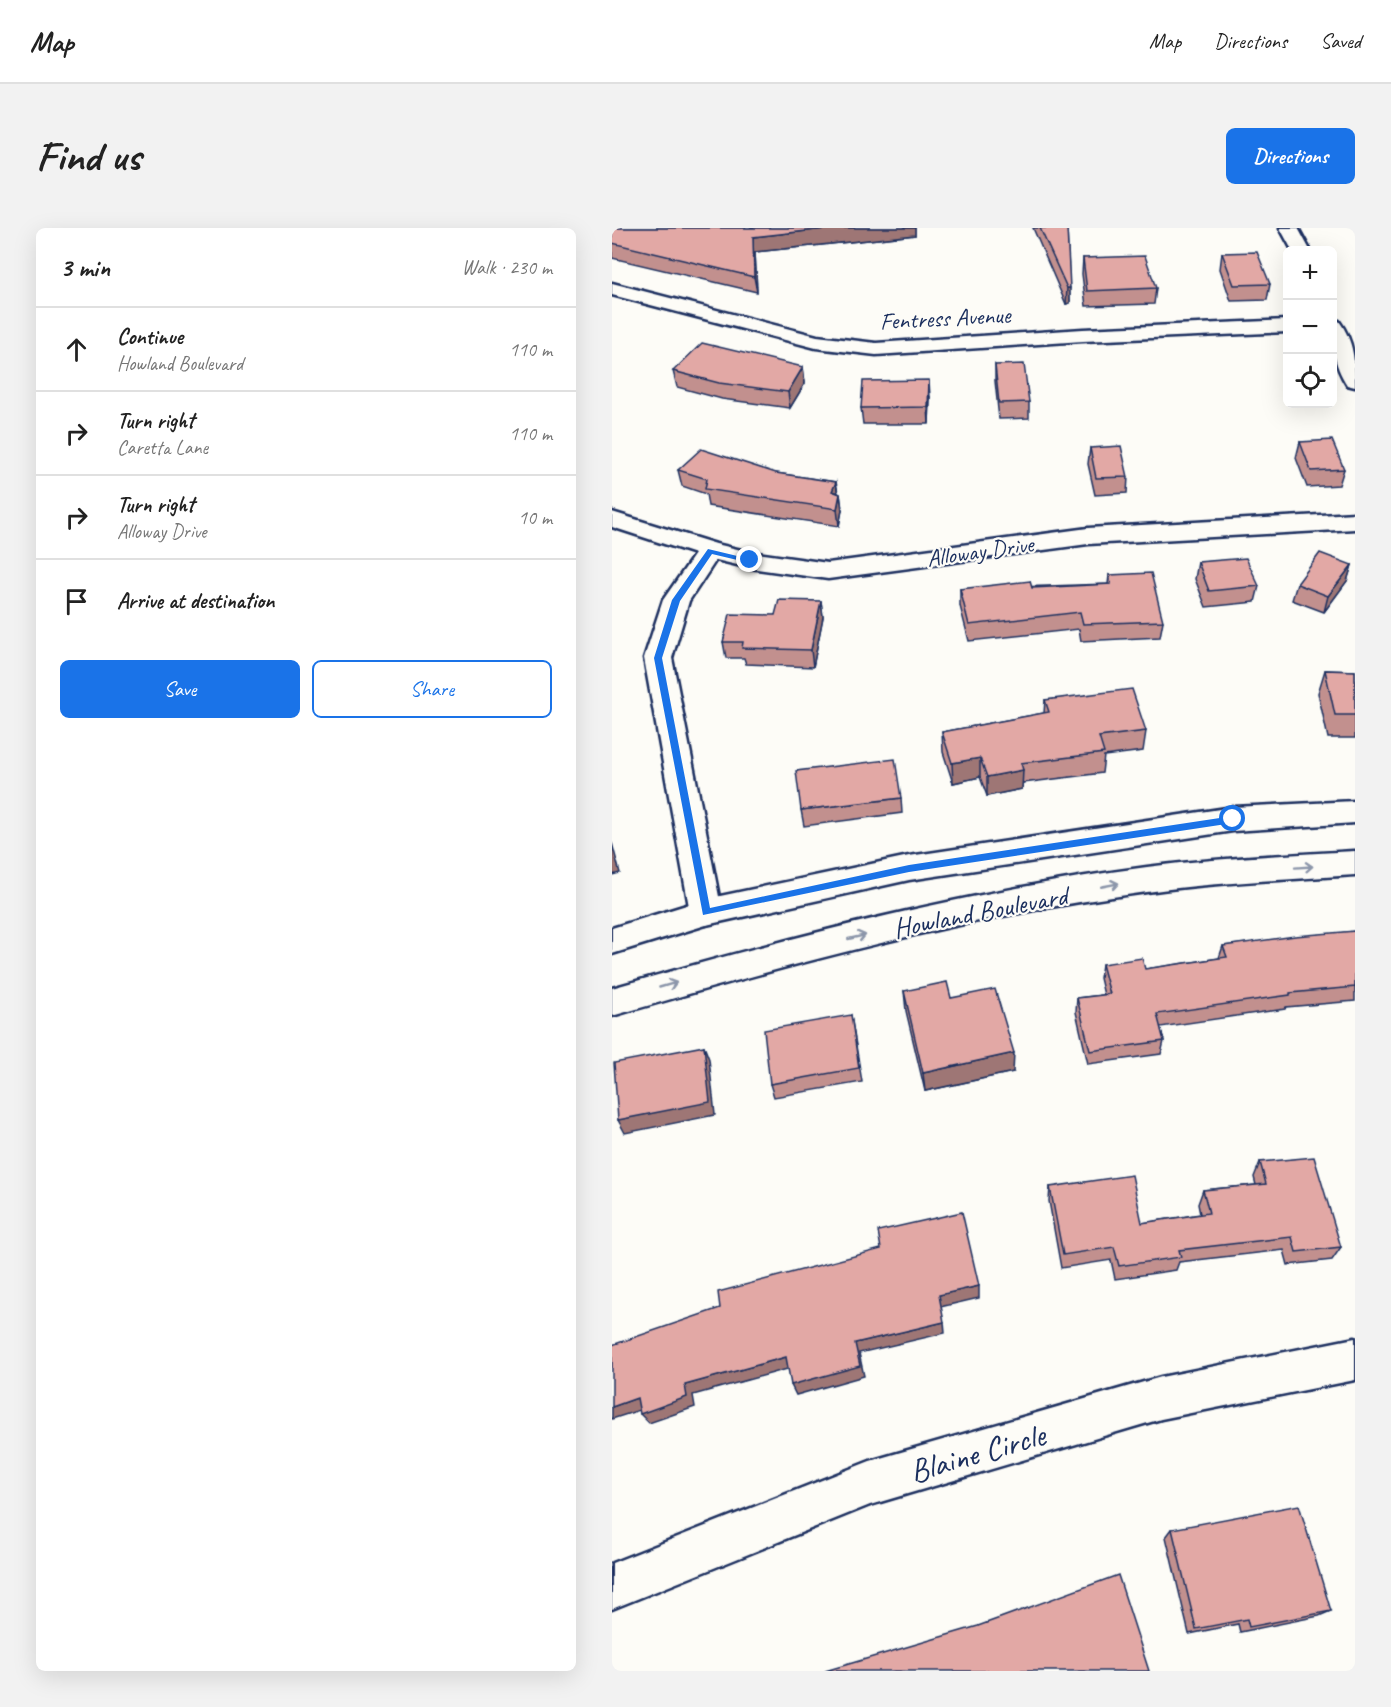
<!DOCTYPE html>
<html lang="en">
<head>
<meta charset="utf-8">
<style>
	:root { --surface:#fff; --page:#f2f2f2; --text:#222; --muted:#767676; --line:#e0e0e0; --accent:#1a73e8 }
	body { margin:0; font-family:Caveat,sans-serif; background:var(--page); color:var(--text) }
	.controls { position:absolute; right:18px; top:18px; display:grid; overflow:hidden; border-radius:9px; box-shadow:0 6px 24px #0002 }
	.controls button { width:54px; height:54px; display:grid; place-items:center; padding:0; border:0; border-bottom:2px solid var(--line); background:var(--surface); color:var(--text); font:30px sans-serif }
	.stop { position:absolute; width:18px; height:18px; margin:-14px; border:4px solid #1a73e8; border-radius:50%; background:#fff }
	.stop.end { background:#1a73e8; border-color:#fff; box-shadow:0 2px 6px #0008 }
	.list { margin:0; padding:0; list-style:none }
	h2 { display:flex; justify-content:space-between; align-items:center; height:78px; margin:0; padding:0 24px; font-size:26px }
	h2 small { font-size:20px; font-weight:400; color:var(--muted) }
	.list li { display:grid; grid-template-columns:39px 1fr auto; gap:18px; align-items:center; box-sizing:border-box; height:84px; padding:0 24px; border-top:2px solid var(--line) }
	.list b { display:block; font-size:22px; white-space:nowrap }
	.list p { margin:0; font-size:20px; white-space:nowrap; color:var(--muted) }
	.list em { font-size:20px; font-style:normal; color:var(--muted) }
	.actions { display:flex; gap:12px; padding:18px 24px }
	.actions a { flex:1; padding:14px 0; border:2px solid var(--accent); border-radius:9px; text-align:center; font-size:21px; color:var(--accent) }
	.actions .main { background:var(--accent); color:#fff }
	.icon { flex:none; width:33px; height:33px; fill:none; stroke:currentColor; stroke-width:2; stroke-linecap:round; stroke-linejoin:round }
	.map { position:relative; flex:none; width:743px; height:1443px; overflow:hidden; border-radius:9px }
	header { display:flex; align-items:center; gap:36px; box-sizing:border-box; height:84px; padding:0 30px; background:var(--surface); border-bottom:2px solid var(--line) }
	header strong { font-size:28px }
	nav { display:flex; gap:33px; margin-inline-start:auto; font-size:21px }
	.intro { display:flex; align-items:center; justify-content:space-between; box-sizing:border-box; height:144px; padding:0 36px }
	h1 { margin:0; font-size:42px }
	.button { padding:15px 27px; border-radius:9px; background:var(--accent); color:#fff; font-size:21px; font-weight:700 }
	main { display:flex; gap:36px; padding:0 36px }
	aside { flex:1; background:var(--surface); border-radius:9px; box-shadow:0 6px 24px #0002 }
	.map>svg:first-child { display:block }
</style>
</head>
<body>
<header>
<strong>Map</strong>
<nav><a>Map</a><a>Directions</a><a>Saved</a></nav>
</header>
<div class="intro"><h1>Find us</h1><a class="button">Directions</a></div>
<main>
<aside>
<h2>3 min<small>Walk · 230 m</small></h2>
<ul class="list">
<li><svg class="icon" aria-label="ahead" viewBox="0 0 24 24"><path d="M12 20V5M6 11l6-6 6 6"/></svg><div><b>Continue</b><p>Howland Boulevard</p></div><em>110 m</em></li>
<li><svg class="icon" aria-label="right" viewBox="0 0 24 24"><path d="M7 20v-9h11M14 6l5 5-5 5"/></svg><div><b>Turn right</b><p>Caretta Lane</p></div><em>110 m</em></li>
<li><svg class="icon" aria-label="right" viewBox="0 0 24 24"><path d="M7 20v-9h11M14 6l5 5-5 5"/></svg><div><b>Turn right</b><p>Alloway Drive</p></div><em>10 m</em></li>
<li><svg class="icon" aria-label="arrive" viewBox="0 0 24 24"><path d="M6 21V4h12l-3 4 3 4H6"/></svg><div><b>Arrive at destination</b></div></li>
</ul>
<div class="actions"><a class="main">Save</a><a>Share</a></div>
</aside>
<div class="map">
<svg width="743" height="1443" viewBox="0 0 743 1443">
	<rect width="100%" height="100%" fill="#fdfcf7"/>
	<filter id="ink" filterUnits="userSpaceOnUse"><feTurbulence type="fractalNoise" baseFrequency=".0167" numOctaves="2"/><feDisplacementMap in="SourceGraphic" scale="12" xChannelSelector="R" yChannelSelector="G"/><feConvolveMatrix kernelMatrix="1 2 1 2 8 2 1 2 1" color-interpolation-filters="sRGB"/></filter>
	<g filter="url(#ink)">
		<g fill="none" stroke-linecap="round" stroke-linejoin="round">
			<g stroke="#1b2f5e" stroke-width="5">
				<g id="minor">
					<path d="M668 0H686L698 22H680Z"/>
					<path d="M0 55 205 108 264 115 471 101 676 92V104L471 113 264 127 204 120 0 67Z"/>
					<path d="M720 91 727 93C742 113 743 134 743 159L735 157C721 136 720 115 720 91Z"/>
					<path d="M0 284 104 316 138 324 216 335 476 300 743 285V301L476 316 216 351 138 340 104 332 77 373 60 430 110 684 105 693 94 697 83 693 78 684 32 430 51 372 83 326 0 299Z"/>
					<path d="M743 1110V1152L549 1191 258 1277 0 1381V1335L258 1233 549 1149Z"/>
				</g>
			</g>
			<g stroke="#1b2f5e" stroke-width="5">
				<g id="primary">
					<path d="M743 573V595L621 603 297 652 94 697 0 726V700L94 671 297 628 621 579Z"/>
					<path d="M743 623V647C674 652 604 654 535 664 354 688 175 737 0 788V760C175 710 354 663 535 639 604 630 674 627 743 623Z"/>
				</g>
			</g>
			<use href="#minor" fill="#fdfcf7" fill-rule="evenodd"/>
			<use href="#primary" fill="#fdfcf7" fill-rule="evenodd"/>
		</g>
		<g fill="#c2908e" stroke="#1b2f5e" stroke-width="1.5">
			<path d="M0 0H303V7L143 24 145 64 0 30Z"/>
			<path d="M421 0H455L458 75 454 76Z"/>
			<path d="M610 25 658 56 655 72 619 73 608 41Z"/>
			<path d="M471 30 544 60 542 76 474 78 470 46Z"/>
			<path d="M383 137 417 174V190L387 191 383 153Z"/>
			<path d="M191 139 193 155 178 180 110 171 65 159 61 143Z"/>
			<path d="M318 169 317 196H251L249 180Z"/>
			<path d="M688 214 732 241 727 257 695 259 684 230Z"/>
			<path d="M478 220 516 249 515 265 483 267 476 236Z"/>
			<path d="M66 242 164 245 224 254 226 265 228 266 230 282 227 298 96 278 94 266 70 258Z"/>
			<path d="M586 334 647 358 643 374 594 379 583 351Z"/>
			<path d="M740 337 735 353 712 384 680 372 685 356Z"/>
			<path d="M497 347 551 393 548 409 469 413 467 401 357 413 348 378V361L496 356Z"/>
			<path d="M209 373 211 389 201 439 134 436 132 430H114L111 414 163 387Z"/>
			<path d="M713 442 743 443V510H716L706 465Z"/>
			<path d="M433 472 534 503 531 523 492 528 490 545 411 555 410 561 375 568 368 549 341 555 331 524 330 504 432 485Z"/>
			<path d="M289 570 290 585 192 598 189 582Z"/>
			<path d="M743 703V773L674 779 673 781 548 799 552 813 549 826 476 836 464 784 465 770 492 767 488 750 490 736 533 741 607 730 611 718Z"/>
			<path d="M292 763 401 844 313 863 294 783Z"/>
			<path d="M239 787 250 854 162 869 158 856Z"/>
			<path d="M648 934 729 1019 720 1032 676 1037 672 1022 567 1034 564 1042 503 1051 499 1032 449 1040 437 973 438 959 530 995 588 986 586 976 591 962 644 957 642 949Z"/>
			<path d="M560 1301 719 1383 707 1388 628 1404 626 1396 577 1406 554 1309Z"/>
		</g>
		<g fill="#9e7674" stroke="#1b2f5e" stroke-width="1.5">
			<path d="M222 0H303V7L143 24 145 64 142 49 141 9Z"/>
			<path d="M455 60H458V75L454 76Z"/>
			<path d="M191 139 193 155 178 180 176 164Z"/>
			<path d="M317 152 318 169 317 196 316 179Z"/>
			<path d="M224 254 226 270 220 263Z"/>
			<path d="M228 266 230 282 227 298 225 281Z"/>
			<path d="M740 337 735 353 712 384 716 368Z"/>
			<path d="M209 373 211 389 201 439 199 422Z"/>
			<path d="M368 530V549L341 555 340 535Z"/>
			<path d="M411 542 410 561 375 568V549Z"/>
			<path d="M0 615 8 645 0 647Z"/>
			<path d="M92 818 97 831 103 887 13 905 6 892Z"/>
			<path d="M402 825 401 844 313 863 311 845Z"/>
			<path d="M367 1058V1070L328 1079 327 1067Z"/>
			<path d="M332 1094 333 1105 247 1125 252 1148 184 1167 179 1157 243 1115Z"/>
			<path d="M174 1129 179 1140 81 1167 83 1179 37 1195 28 1186 73 1157Z"/>
			<path d="M25 1170 34 1180 0 1191V1179Z"/>
		</g>
		<g fill="#e2a8a5" stroke="#1b2f5e" stroke-width="1.5">
			<path d="M0 0H222L141 9 142 49 0 15Z"/>
			<path d="M428 0H455L458 60H455Z"/>
			<path d="M645 24 658 56 622 57 610 25Z"/>
			<path d="M533 28 544 60 475 63 471 30Z"/>
			<path d="M90 115 191 139 176 164 107 155 61 143Z"/>
			<path d="M412 136 417 174 387 175 383 137Z"/>
			<path d="M317 152 316 179 249 180 251 153Z"/>
			<path d="M720 212 732 241 699 243 688 214Z"/>
			<path d="M509 218 516 249 484 250 478 220Z"/>
			<path d="M89 221 164 245 224 254 220 263 228 266 225 281 93 261 95 251 66 242Z"/>
			<path d="M708 325 740 337 716 368 685 356Z"/>
			<path d="M634 330 647 358 597 363 586 334Z"/>
			<path d="M539 345 551 393 471 396 468 384 357 397 348 361 418 353 420 360 499 356 497 347Z"/>
			<path d="M167 372 209 373 199 422 130 420 131 414H111L118 386 163 387Z"/>
			<path d="M713 442 743 443V487H723Z"/>
			<path d="M520 461 534 503 487 509 492 525 409 535 411 542 375 549 368 530 340 535 330 504 437 484 433 472Z"/>
			<path d="M283 531 289 570 189 582 184 543Z"/>
			<path d="M743 703V759L678 765V767L545 786 552 813 478 823 465 770 498 766 490 736 530 730 533 741 615 729 611 718 683 708Z"/>
			<path d="M335 754 339 770 383 761 402 825 311 845 292 763Z"/>
			<path d="M239 787 247 840 158 856 152 802Z"/>
			<path d="M92 818 98 874 6 892 2 835Z"/>
			<path d="M702 929 729 1019 684 1024 680 1009 567 1022 569 1029 507 1038 502 1019 451 1027 438 959 520 947 530 995 597 985 591 962 654 956 648 934Z"/>
			<path d="M350 984 367 1058 327 1067 332 1094 243 1115 248 1138 179 1157 174 1129 73 1157 75 1169 28 1186 25 1170 0 1179V1117L108 1080 106 1064 269 1021 266 1003Z"/>
			<path d="M687 1277 719 1383 637 1399 635 1391 584 1401 560 1301Z"/>
			<path d="M506 1347 537 1443H213L366 1398Z"/>
		</g>
		<defs><path id="oneway-shaft" d="M-6 0H5M1.5-3L5.5 0L1.5 3" fill="none" stroke-width="1.6" stroke-linecap="round" stroke-linejoin="round" transform="scale(1.5)"/></defs>
		<g stroke="#8c96aa">
			<use href="#oneway-shaft" transform="translate(692 639) rotate(-4)"/>
			<use href="#oneway-shaft" transform="translate(498 657) rotate(-11)"/>
			<use href="#oneway-shaft" transform="translate(245 709) rotate(-13)"/>
			<use href="#oneway-shaft" transform="translate(56 757) rotate(-16)"/>
		</g>
	</g>
	<path fill="#1a73e8" d="M96 321 142 332 138 335 100 326 68 373 50 430 98 680 297 637 621 588 626 591 621 595 297 644 91 687 42 430 60 372Z"/>
	<g text-anchor="middle" stroke-width="4.5" stroke-linejoin="round" paint-order="stroke">
		<g font-size="24" fill="#1b2f5e" stroke="#fdfcf7">
			<text transform="translate(333 90) rotate(-3)" y="8">Fentress Avenue</text>
			<text transform="translate(368 323) rotate(-8)" y="8">Alloway Drive</text>
		</g>
		<g font-size="28" fill="#1b2f5e" stroke="#fdfcf7">
			<text transform="translate(368 683) rotate(-11)" y="10">Howland Boulevard</text>
		</g>
		<g font-size="33" fill="#1b2f5e" stroke="#fdfcf7">
			<text transform="translate(365 1224) rotate(-16)" y="12">Blaine Circle</text>
		</g>
	</g>
</svg>
<div class="controls">
<button>+</button>
<button>−</button>
<button><svg class="icon" aria-label="locate" viewBox="0 0 24 24"><circle cx="12" cy="12" r="6"/><path d="M12 2v4M12 18v4M2 12h4M18 12h4"/></svg></button>
</div>
<div class="stop" style="left:621px;top:591px"></div>
<div class="stop end" style="left:138px;top:332px"></div>
</div>
</main>
</body>
</html>
